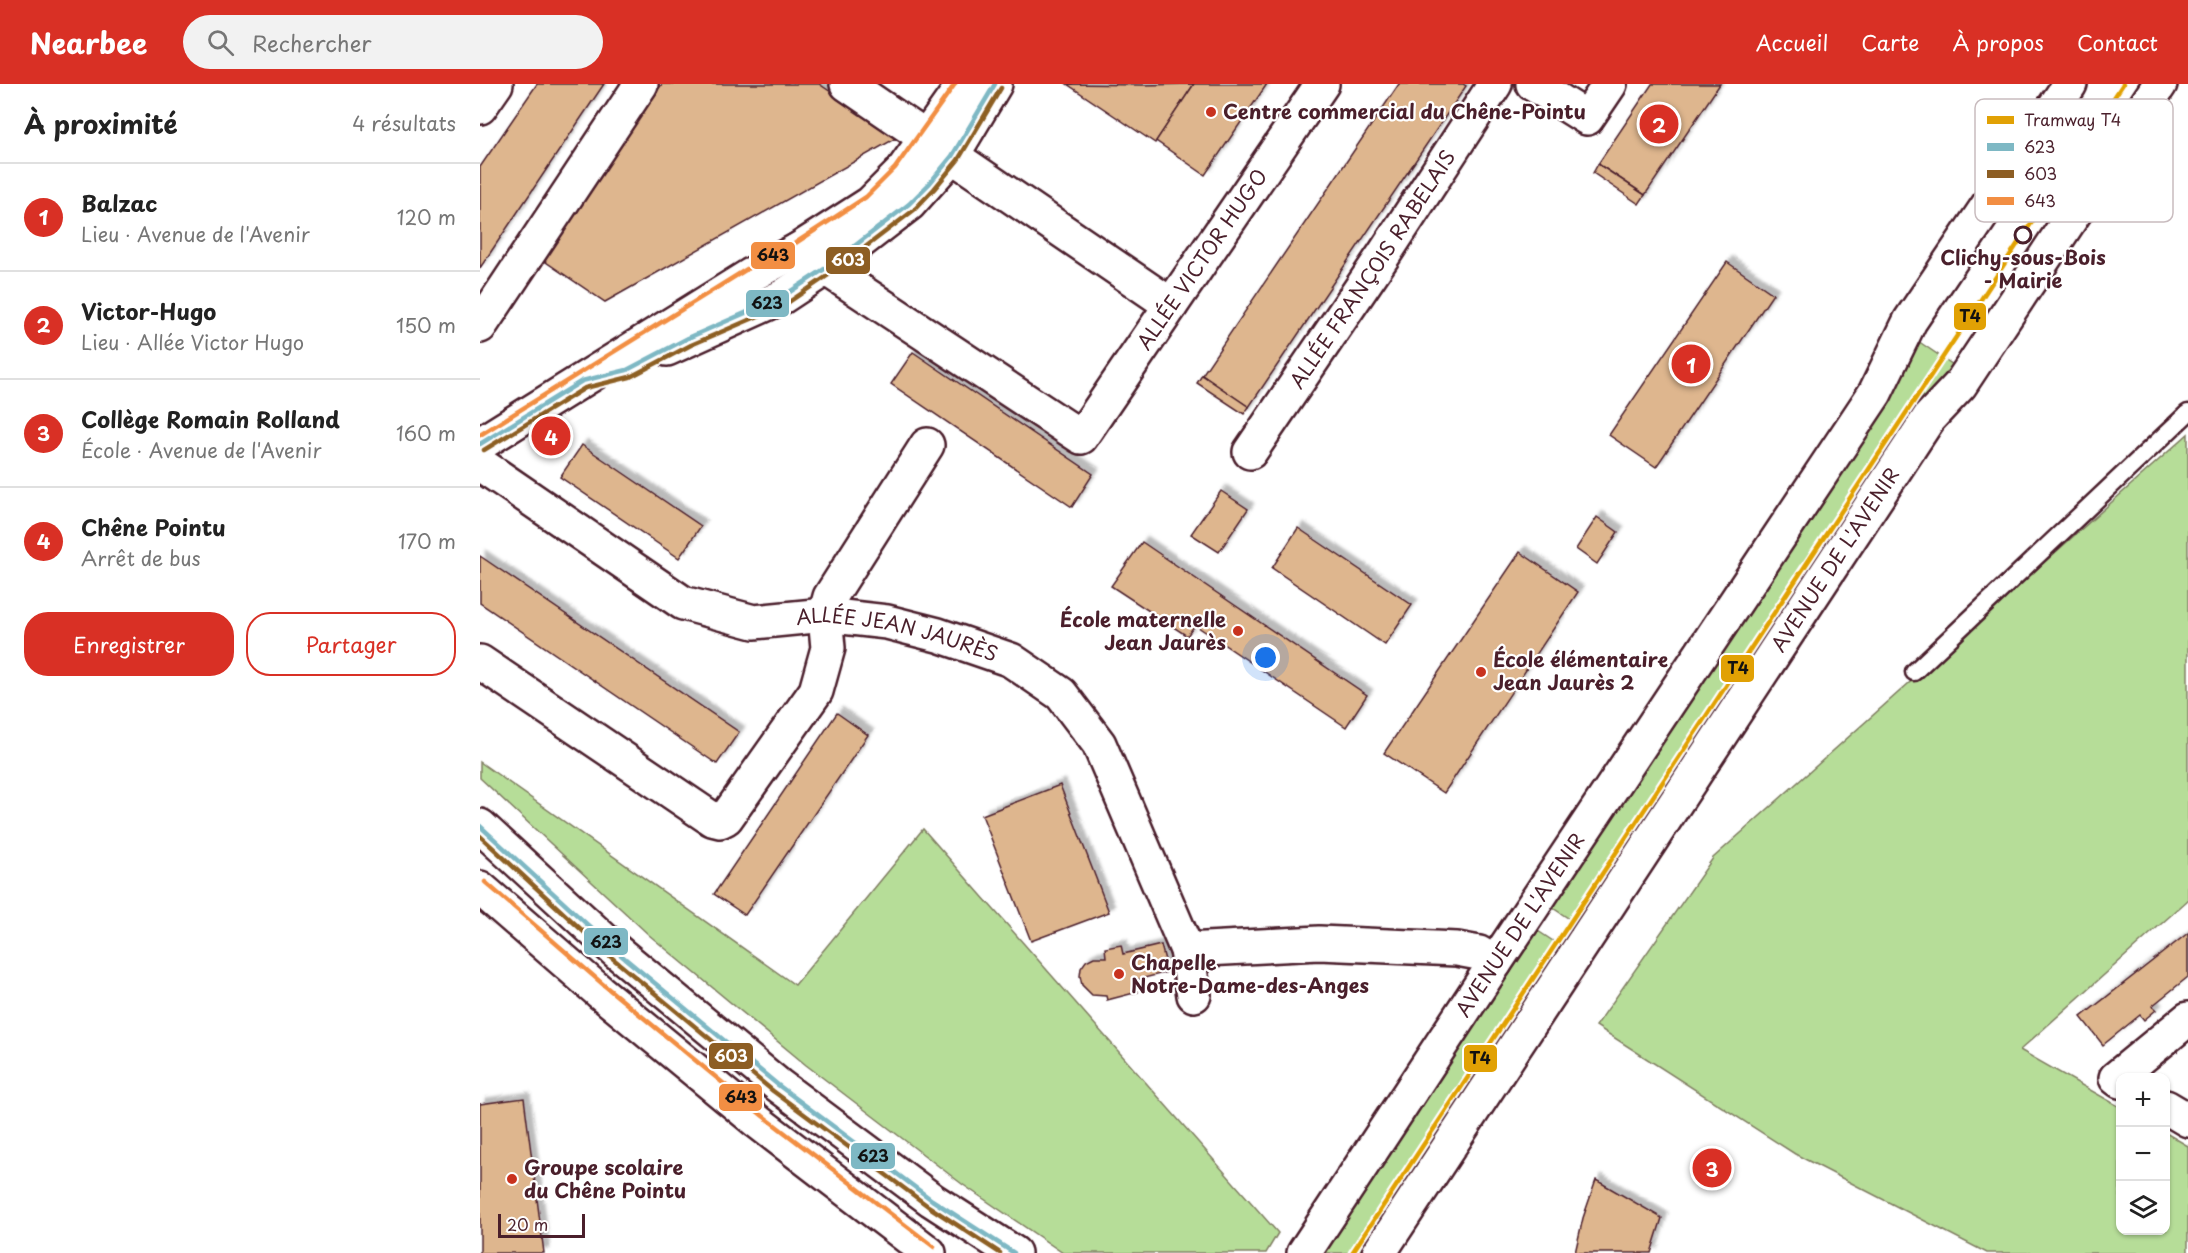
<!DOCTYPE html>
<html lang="fr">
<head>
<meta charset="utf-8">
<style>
	:root { --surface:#fff; --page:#f2f2f2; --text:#222; --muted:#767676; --line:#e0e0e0; --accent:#d93025 }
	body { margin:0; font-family:"Playpen Sans",sans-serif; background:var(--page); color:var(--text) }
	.controls { position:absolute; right:18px; bottom:18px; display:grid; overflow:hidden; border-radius:12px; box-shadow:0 2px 4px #0004 }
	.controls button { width:54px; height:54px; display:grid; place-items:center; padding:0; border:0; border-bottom:2px solid var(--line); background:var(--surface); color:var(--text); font:30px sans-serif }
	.scale { position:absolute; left:18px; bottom:15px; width:87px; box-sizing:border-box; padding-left:6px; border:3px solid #4a1f2b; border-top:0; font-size:16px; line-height:21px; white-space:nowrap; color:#4a1f2b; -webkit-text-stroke:4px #fff; paint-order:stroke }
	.you { position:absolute; left:786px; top:574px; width:21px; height:21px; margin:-15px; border:4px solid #fff; border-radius:50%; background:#1a73e8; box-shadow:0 0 0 9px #1a73e833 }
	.badge { display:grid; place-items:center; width:39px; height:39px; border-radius:50%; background:var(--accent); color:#fff; font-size:20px; font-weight:700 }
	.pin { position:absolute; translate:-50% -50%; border:3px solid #fff; box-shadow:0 2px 6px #0006 }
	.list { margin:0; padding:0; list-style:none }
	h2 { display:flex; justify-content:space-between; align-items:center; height:78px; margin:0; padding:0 24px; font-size:26px }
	h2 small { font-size:20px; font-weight:400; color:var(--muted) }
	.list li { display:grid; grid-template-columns:39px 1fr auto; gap:18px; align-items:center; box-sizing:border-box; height:108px; padding:0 24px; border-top:2px solid var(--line) }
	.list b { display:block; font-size:22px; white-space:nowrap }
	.list p { margin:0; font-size:20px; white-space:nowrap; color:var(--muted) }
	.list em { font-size:20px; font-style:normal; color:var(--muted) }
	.actions { display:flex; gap:12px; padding:18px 24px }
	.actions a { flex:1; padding:14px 0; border:2px solid var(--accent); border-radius:24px; text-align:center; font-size:21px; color:var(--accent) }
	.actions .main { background:var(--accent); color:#fff }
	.icon { flex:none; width:33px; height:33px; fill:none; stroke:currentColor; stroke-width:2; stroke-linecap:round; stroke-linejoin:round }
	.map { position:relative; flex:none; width:1708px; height:1169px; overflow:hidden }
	header { display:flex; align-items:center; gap:36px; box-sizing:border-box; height:84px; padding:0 30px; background:var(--accent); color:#fff }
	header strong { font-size:28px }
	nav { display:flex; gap:33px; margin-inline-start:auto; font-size:21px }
	.search { width:420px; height:54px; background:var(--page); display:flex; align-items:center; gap:15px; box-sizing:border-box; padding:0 21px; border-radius:33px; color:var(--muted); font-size:22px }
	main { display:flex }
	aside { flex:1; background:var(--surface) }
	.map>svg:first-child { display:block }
</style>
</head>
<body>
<header>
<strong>Nearbee</strong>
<div class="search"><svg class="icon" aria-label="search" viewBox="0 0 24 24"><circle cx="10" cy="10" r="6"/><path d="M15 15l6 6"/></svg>Rechercher</div>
<nav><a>Accueil</a><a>Carte</a><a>À propos</a><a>Contact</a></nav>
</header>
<main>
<aside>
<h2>À proximité<small>4 résultats</small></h2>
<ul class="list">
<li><span class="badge">1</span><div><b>Balzac</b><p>Lieu · Avenue de l'Avenir</p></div><em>120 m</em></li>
<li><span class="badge">2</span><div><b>Victor-Hugo</b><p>Lieu · Allée Victor Hugo</p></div><em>150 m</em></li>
<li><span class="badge">3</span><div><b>Collège Romain Rolland</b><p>École · Avenue de l'Avenir</p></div><em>160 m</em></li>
<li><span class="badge">4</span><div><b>Chêne Pointu</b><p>Arrêt de bus</p></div><em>170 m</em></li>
</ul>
<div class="actions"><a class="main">Enregistrer</a><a>Partager</a></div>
</aside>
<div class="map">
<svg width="1708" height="1169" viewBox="0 0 1708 1169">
	<defs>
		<filter id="shadow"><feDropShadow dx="5.5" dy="-5.5" stdDeviation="1.5" flood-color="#0004"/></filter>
	</defs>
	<rect width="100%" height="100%" fill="#fff"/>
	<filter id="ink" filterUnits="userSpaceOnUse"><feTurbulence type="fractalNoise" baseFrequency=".0167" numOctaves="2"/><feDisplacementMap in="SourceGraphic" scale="12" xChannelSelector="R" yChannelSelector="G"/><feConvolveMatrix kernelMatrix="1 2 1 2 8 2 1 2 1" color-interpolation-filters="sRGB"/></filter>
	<g filter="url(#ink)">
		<g fill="#b6dd98" stroke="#807e62" stroke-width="1.5">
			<path d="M1435 255 1476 283 1103 844 1067 820Z"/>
			<path d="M1708 350V816L1540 966 1640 1023V1146H1686V1049L1708 1062V1169H1507L1315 1070 1116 942 1233 774Z"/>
			<path d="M0 678 315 901 443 745 798 1149 786 1169H583L482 1100 326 981 169 851 0 694Z"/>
			<path d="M1052 843 1088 867 889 1169H838Z"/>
		</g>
		<g fill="#deb68e" stroke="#4a1f2b" stroke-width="1.5" filter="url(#shadow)">
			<path d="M57 0H124L0 184V83Z"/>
			<path d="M182 0H339L418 53 125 218 63 176Z"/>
			<path d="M587 0 662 1 714 0 675 59Z"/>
			<path d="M714 0H787L725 91 676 57Z"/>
			<path d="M919 0H983L986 2 769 323 722 291Z"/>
			<path d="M1172 0H1240L1165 111 1118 80Z"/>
			<path d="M1118 80 1165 111 1159 120 1113 89Z"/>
			<path d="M1247 178 1293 210 1176 383 1129 351Z"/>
			<path d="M433 268 613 390 592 423 411 300Z"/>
			<path d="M722 291 769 323 764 330 717 299Z"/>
			<path d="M102 361 221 442 199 474 80 393Z"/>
			<path d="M741 407 768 425 739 468 711 450Z"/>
			<path d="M1117 433 1138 448 1117 480 1096 465Z"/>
			<path d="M818 444 932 521 905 561 792 484Z"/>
			<path d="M662 458 887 611 866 643 715 541 707 552 631 502Z"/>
			<path d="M1040 468 1098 508 964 709 904 669Z"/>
			<path d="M0 472 259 648 237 680 0 519Z"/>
			<path d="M357 629 388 651 265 831 234 810Z"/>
			<path d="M580 701 629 828 551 857 502 731Z"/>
			<path d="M1708 849V893L1672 922 1676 926 1664 936 1660 931 1623 961 1601 933Z"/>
			<path d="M641 861 643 870 681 861 688 888 656 896 658 908 627 916 626 912 612 911 602 901 600 892 601 884 606 877 614 873H626L625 864Z"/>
			<path d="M44 1014 64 1169H0V1020Z"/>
			<path d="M1116 1096 1182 1134 1171 1169H1095L1103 1134Z"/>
		</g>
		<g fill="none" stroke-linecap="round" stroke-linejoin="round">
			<g stroke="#4a1f2b" stroke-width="21">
				<path id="service" d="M1434 588 1708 329"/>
			</g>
			<g stroke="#4a1f2b" stroke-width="38">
				<g id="minor">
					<path d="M367 0 691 221"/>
					<path d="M1053 0 1107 34 1130 0"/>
					<path d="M0 23 16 0"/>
					<path id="s1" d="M318 166 601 353 842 0"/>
					<path d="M0 242 161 0"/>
					<path d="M187 265 302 213 346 184 429 120 472 72 515 0"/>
					<path d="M0 360 271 191 318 166 391 119 421 89 484 0"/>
					<path id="s2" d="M770 368 903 172 1015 0"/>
					<path id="s3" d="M0 380 203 519 274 538 345 531 407 538 458 551 531 576 581 610 619 660 707 866 714 911"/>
					<path d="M0 578 232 735 240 737 246 734 336 607 348 564 345 531 350 513 447 361"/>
					<path d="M707 866 839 859 977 865 999 869 1015 879"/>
					<path d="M1640 997 1636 994 1708 935"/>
					<path d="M1686 1023 1708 1036"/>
					<path id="s4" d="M824 1169 1015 879 1395 309 1430 237 1590 0"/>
					<path id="s5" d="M899 1169 1449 334 1480 301 1680 0"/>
				</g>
			</g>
			<g stroke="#4a1f2b" stroke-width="38">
				<g id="secondary">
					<path d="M0 742 136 867 298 1001 452 1116 534 1169"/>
					<path d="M0 804 120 908 278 1038 449 1169"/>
				</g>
			</g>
			<use href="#service" stroke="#fff" stroke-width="16"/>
			<use href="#minor" stroke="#fff" stroke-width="33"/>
			<use href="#secondary" stroke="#fff" stroke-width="33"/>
			<g stroke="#fff" stroke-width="9">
				<g id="bus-1">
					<path d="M0 360 102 297 147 286 208 254 302 213 346 184 429 120 449 100 472 72 515 0"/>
					<path d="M0 742 136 867 298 1001 452 1116 534 1169"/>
				</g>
			</g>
			<g stroke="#fff" stroke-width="9">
				<g id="bus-2">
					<path d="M4 366 105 304 150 293 211 261 306 220 350 190 434 126 454 105 478 76 521 4"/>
					<path d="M0 752 131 873 293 1007 448 1122 520 1169"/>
				</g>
			</g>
			<g stroke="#fff" stroke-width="9">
				<g id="bus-3">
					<path d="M0 351 267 185 314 160 386 113 415 84 475 0"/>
					<path d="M5 798 125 902 283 1032 454 1163"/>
				</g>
			</g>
			<use href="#bus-1" stroke="#7eb8c4" stroke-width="4.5"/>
			<use href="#bus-2" stroke="#8d5e24" stroke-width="4.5"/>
			<use href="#bus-3" stroke="#f28e43" stroke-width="4.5"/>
			<g stroke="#fff" stroke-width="9">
				<path id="tram-1" d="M872 1169 1643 0"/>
			</g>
			<use href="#tram-1" stroke="#e1a104" stroke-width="4.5"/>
		</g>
	</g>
	<g fill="#c8321e" stroke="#fff" stroke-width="2">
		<circle cx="731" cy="28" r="6"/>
		<circle cx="758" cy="547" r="6"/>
		<circle cx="1001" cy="588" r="6"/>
		<circle cx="639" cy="890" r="6"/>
		<circle cx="32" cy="1095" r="6"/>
	</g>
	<circle fill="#fff" stroke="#4a1f2b" stroke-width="3" cx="1543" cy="151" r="8"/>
	<g text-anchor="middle" stroke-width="4.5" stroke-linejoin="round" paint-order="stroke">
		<g font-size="20" font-weight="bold" fill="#4a1f2b" stroke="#fff" text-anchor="start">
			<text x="743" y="35">Centre commercial du Chêne-Pointu</text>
			<text x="746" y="543" text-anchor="end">École maternelle<tspan x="746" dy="23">Jean Jaurès</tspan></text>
			<text x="1013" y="583">École élémentaire<tspan x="1013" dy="23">Jean Jaurès 2</tspan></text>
			<text x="651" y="886">Chapelle<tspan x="651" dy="23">Notre-Dame-des-Anges</tspan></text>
			<text x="44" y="1091">Groupe scolaire<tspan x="44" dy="23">du Chêne Pointu</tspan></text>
		</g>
		<g font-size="20" font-weight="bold" fill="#4a1f2b" stroke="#fff">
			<text x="1543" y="181">Clichy-sous-Bois<tspan x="1543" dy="23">- Mairie</tspan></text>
		</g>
		<g font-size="20" fill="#4a1f2b" stroke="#fff">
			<text dy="7" stroke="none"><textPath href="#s1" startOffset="554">ALLÉE VICTOR HUGO</textPath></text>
			<text dy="7" stroke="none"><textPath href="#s2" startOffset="220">ALLÉE FRANÇOIS RABELAIS</textPath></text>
			<text dy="7" stroke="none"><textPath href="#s5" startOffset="830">AVENUE DE L'AVENIR</textPath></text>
			<text dy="7" stroke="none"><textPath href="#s3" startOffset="465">ALLÉE JEAN JAURÈS</textPath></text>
			<text dy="7" stroke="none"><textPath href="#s4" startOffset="393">AVENUE DE L'AVENIR</textPath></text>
		</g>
	</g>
	<rect x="1495" y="15" width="198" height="123" rx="9" fill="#fff" stroke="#c9bcbf" stroke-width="1.5"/>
	<rect x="1507" y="32" width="27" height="8" fill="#e1a104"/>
	<rect x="1507" y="59" width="27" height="8" fill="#7eb8c4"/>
	<rect x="1507" y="86" width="27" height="8" fill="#8d5e24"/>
	<rect x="1507" y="113" width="27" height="8" fill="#f28e43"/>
	<g font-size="16" fill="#4a1f2b">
		<text x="1544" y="42">Tramway T4</text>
		<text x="1544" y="69">623</text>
		<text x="1544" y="96">603</text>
		<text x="1544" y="123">643</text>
	</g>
	<g stroke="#fff" stroke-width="2">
		<rect x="270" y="157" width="46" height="29" rx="6" fill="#f28e43"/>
		<rect x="345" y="162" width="46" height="29" rx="6" fill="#8d5e24"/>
		<rect x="265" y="205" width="45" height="29" rx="6" fill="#7eb8c4"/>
		<rect x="1473" y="218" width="34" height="29" rx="6" fill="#e1a104"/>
		<rect x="1240" y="570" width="35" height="29" rx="6" fill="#e1a104"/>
		<rect x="103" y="843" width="46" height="29" rx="6" fill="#7eb8c4"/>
		<rect x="228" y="958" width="46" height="28" rx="6" fill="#8d5e24"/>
		<rect x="983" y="960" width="35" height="29" rx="6" fill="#e1a104"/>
		<rect x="238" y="999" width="45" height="29" rx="6" fill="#f28e43"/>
		<rect x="370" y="1058" width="46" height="28" rx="6" fill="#7eb8c4"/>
	</g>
	<g font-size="16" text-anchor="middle" font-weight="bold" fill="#fff">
		<text x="368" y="182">603</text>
		<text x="251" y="978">603</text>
	</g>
	<g font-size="16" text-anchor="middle" font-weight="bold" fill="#111">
		<text x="293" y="177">643</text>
		<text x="287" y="225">623</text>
		<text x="1490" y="238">T4</text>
		<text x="1258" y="590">T4</text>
		<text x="126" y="864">623</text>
		<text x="1000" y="980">T4</text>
		<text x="261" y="1019">643</text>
		<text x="393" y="1078">623</text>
	</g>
</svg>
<div class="controls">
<button>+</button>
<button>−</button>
<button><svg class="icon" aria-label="layers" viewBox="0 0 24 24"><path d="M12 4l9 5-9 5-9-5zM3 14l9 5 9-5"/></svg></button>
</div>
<div class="scale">20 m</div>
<div class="you"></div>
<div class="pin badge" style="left:1211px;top:280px">1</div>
<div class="pin badge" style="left:1179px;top:40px">2</div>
<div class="pin badge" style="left:1232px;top:1084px">3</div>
<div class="pin badge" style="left:71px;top:352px">4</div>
</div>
</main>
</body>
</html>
